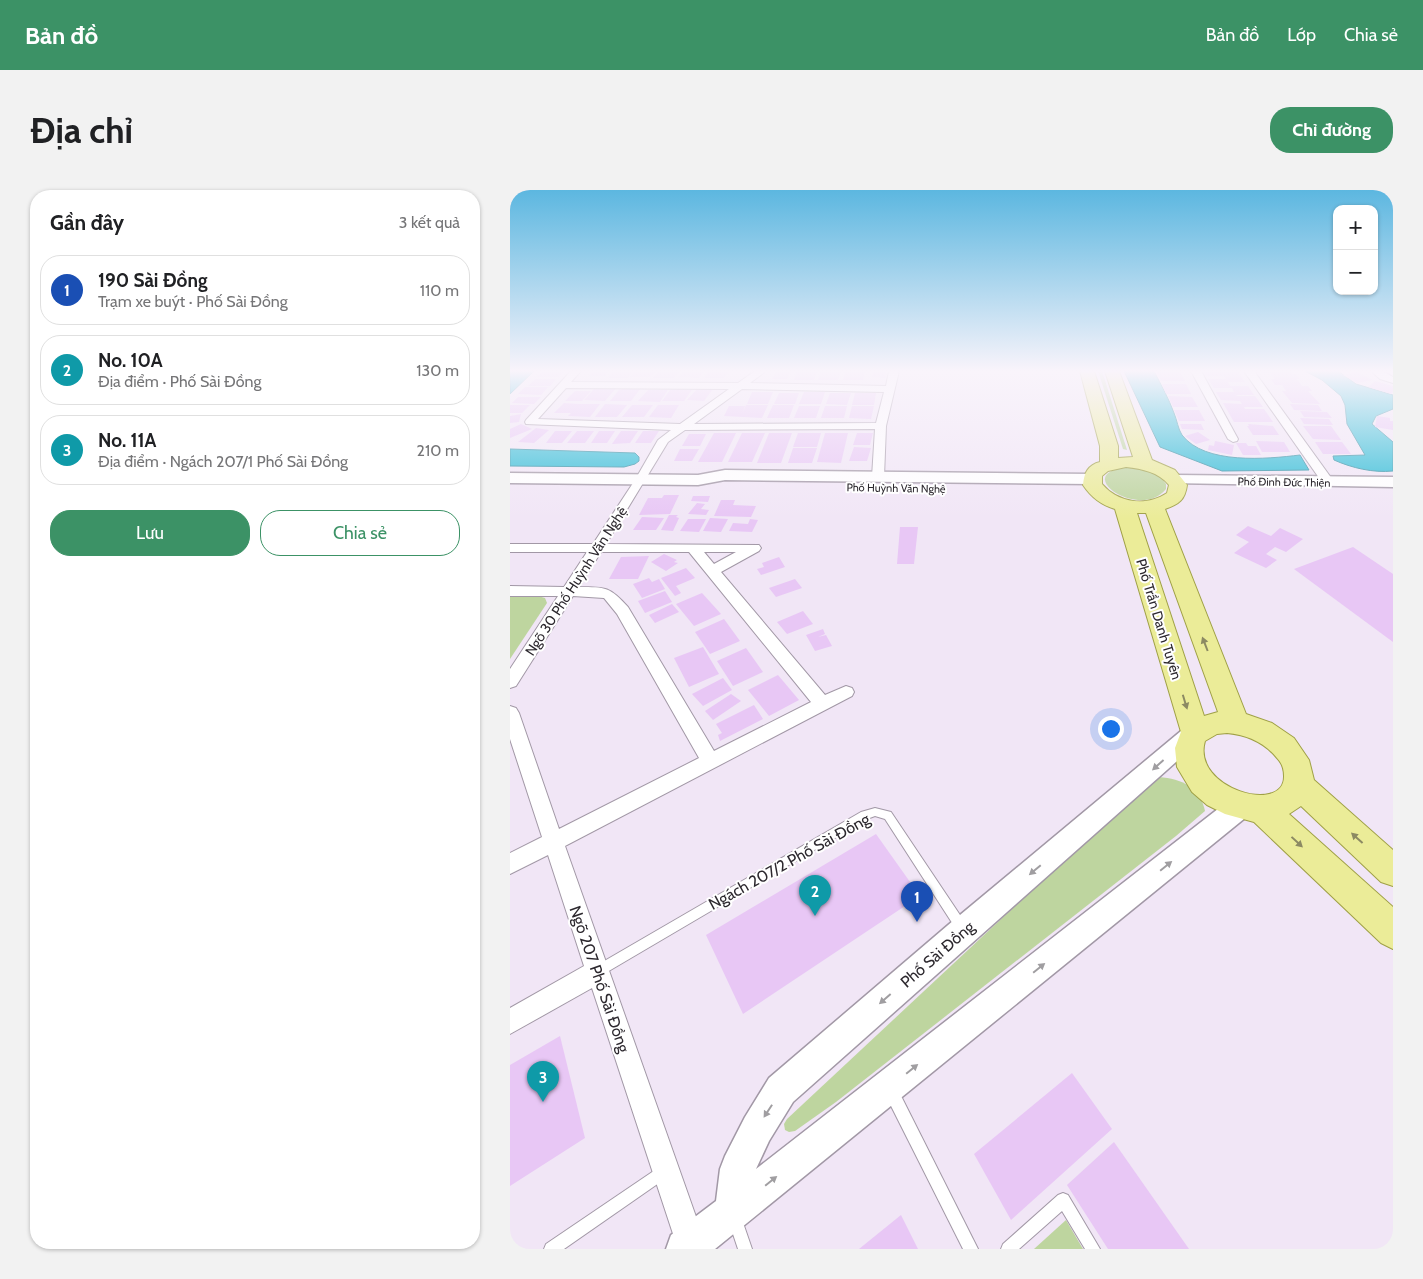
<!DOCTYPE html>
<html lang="vi">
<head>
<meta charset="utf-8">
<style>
	:root { --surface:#fff; --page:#f2f2f2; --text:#202124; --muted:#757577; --line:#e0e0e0; --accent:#3c9266 }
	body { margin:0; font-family:Cabin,sans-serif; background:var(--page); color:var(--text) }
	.controls { position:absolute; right:15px; top:15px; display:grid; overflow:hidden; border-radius:10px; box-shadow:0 1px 4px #0004 }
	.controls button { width:45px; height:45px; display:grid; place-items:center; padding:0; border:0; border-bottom:1px solid var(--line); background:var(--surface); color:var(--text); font:25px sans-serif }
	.you { position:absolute; left:600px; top:538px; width:18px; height:18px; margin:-12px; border:4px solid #fff; border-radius:50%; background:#1a73e8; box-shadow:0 0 0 8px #1a73e833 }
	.badge { display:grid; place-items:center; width:32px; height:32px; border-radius:50%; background:var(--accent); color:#fff; font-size:16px; font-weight:700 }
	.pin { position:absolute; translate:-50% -41px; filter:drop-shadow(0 1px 2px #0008) }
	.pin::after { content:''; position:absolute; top:26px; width:18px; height:15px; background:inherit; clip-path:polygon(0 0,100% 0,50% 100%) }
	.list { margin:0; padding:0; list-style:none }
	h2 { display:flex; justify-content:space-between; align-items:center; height:65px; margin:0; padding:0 20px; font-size:21px }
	h2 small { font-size:16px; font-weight:400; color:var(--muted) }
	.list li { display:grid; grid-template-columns:32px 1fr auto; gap:15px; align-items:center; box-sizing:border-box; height:70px; margin:0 10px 10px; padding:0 10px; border:1px solid var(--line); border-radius:20px }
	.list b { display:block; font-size:19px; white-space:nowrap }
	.list p { margin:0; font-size:16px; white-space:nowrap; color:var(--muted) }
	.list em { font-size:16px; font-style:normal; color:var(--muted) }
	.actions { display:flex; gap:10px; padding:15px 20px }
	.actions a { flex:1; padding:11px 0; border:1px solid var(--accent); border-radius:20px; text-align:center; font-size:18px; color:var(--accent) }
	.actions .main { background:var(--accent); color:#fff }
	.map { position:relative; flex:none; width:883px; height:1059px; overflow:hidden; border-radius:20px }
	header { display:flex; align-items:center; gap:30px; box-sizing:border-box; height:70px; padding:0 25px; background:var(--accent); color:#fff }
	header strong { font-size:24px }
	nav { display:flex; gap:28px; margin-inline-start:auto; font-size:18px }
	.intro { display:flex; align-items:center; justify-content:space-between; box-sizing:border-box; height:120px; padding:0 30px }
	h1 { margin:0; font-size:35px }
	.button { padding:12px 22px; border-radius:20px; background:var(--accent); color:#fff; font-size:18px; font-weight:700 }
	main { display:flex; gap:30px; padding:0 30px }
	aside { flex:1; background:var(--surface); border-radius:20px; box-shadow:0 1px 4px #0004 }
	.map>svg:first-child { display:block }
</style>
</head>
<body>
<header>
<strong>Bản đồ</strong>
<nav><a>Bản đồ</a><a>Lớp</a><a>Chia sẻ</a></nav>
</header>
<div class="intro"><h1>Địa chỉ</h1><a class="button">Chỉ đường</a></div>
<main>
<aside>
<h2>Gần đây<small>3 kết quả</small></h2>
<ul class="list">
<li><span class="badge" style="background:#1a4fb4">1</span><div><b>190 Sài Đồng</b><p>Trạm xe buýt · Phố Sài Đồng</p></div><em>110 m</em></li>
<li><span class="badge" style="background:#0f9aa8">2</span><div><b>No. 10A</b><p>Địa điểm · Phố Sài Đồng</p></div><em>130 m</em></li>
<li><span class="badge" style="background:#0f9aa8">3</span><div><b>No. 11A</b><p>Địa điểm · Ngách 207/1 Phố Sài Đồng</p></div><em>210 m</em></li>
</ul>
<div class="actions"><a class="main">Lưu</a><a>Chia sẻ</a></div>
</aside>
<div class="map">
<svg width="883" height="1059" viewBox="0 0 883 1059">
	<rect width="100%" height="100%" fill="#f1e6f6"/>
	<g fill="#bed59f">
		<path d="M588 181H592L617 260 613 259Z"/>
		<path d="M621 277C635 279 649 282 656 294V299C630 332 556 281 621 277Z"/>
		<path d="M0 406H28L35 408 37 413 0 469Z"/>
		<path d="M649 587C672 589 690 597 695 621L666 646 326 912 285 941 279 942 275 940 274 934 277 929 639 591Z"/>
		<path d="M556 1030 573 1059H524Z"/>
	</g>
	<g fill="#2abbd5" stroke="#2b8fa3">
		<path d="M0 181H24L0 204Z"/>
		<path d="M614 181H644C651 195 659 209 664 223 667 230 668 239 672 245 695 275 757 269 790 265L799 280 712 281 650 257Z"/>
		<path d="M795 181H828L846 194 883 205V219L866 226 862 234 883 252V281C863 283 842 278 824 270L823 266 855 265 837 234 835 215 831 206 812 190Z"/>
		<path d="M0 259 125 263 129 267V271L125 274 114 277 0 276Z"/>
	</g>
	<g fill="#e8c7f5">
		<path d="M33 181H54L48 187H26Z"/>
		<path d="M84 181H98L95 186H79Z"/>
		<path d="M103 181H123L118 188H98Z"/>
		<path d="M125 181H146L140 187H120Z"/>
		<path d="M149 181H170L164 188H143Z"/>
		<path d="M174 181H194L189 188 169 187Z"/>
		<path d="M198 181H219L214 188H194Z"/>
		<path d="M267 181H281L277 189H262Z"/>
		<path d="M287 181H307L304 190H284Z"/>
		<path d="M311 181H331L328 190H308Z"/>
		<path d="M335 181H355L353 190H333Z"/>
		<path d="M364 181 376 182 375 188 362 187Z"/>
		<path d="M693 181H727L735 192H718L720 196H738L744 205H726L727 206H745L753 217H734L735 219H754L763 232H724L713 213 732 214 730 211 711 210 706 202H724L722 198H704L698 189H716L714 186H696Z"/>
		<path d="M754 181H780L782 184H786L790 189H787L792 196H798L802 201H798L810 214 782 213 772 201H776L772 195H765L761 189H765L760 183H754Z"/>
		<path d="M647 182H670L675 191H651Z"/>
		<path d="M847 182 862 190 847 193 833 185Z"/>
		<path d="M25 189H46L40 196H18Z"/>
		<path d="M865 191 883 196V202L881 204 858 197Z"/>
		<path d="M652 194H676L681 204H656Z"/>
		<path d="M15 197H38L31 205 8 204Z"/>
		<path d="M91 198H106L95 211 74 210 84 199Z"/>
		<path d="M116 198H131L121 211H100L109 200Z"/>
		<path d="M168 199 182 200 174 211H152L160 200Z"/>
		<path d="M187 199H203L194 211 177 210Z"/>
		<path d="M138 200H158L150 212 128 211Z"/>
		<path d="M65 201H81L72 211H55Z"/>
		<path d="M242 202H263L258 214H237Z"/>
		<path d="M294 202H315L311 214H289Z"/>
		<path d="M269 203H289L285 214H264Z"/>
		<path d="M320 203H341L337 215 316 214Z"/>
		<path d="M345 203H366L364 215H342Z"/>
		<path d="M658 206 682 207 688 217H663Z"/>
		<path d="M8 207H31L24 214 2 213Z"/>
		<path d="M54 213 68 214H90L80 227 58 226 61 223H44Z"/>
		<path d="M95 214 117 215 107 227H85Z"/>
		<path d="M780 214 808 215 812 221 784 220Z"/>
		<path d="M0 215H20L12 223H0Z"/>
		<path d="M122 215H143L134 227H112Z"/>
		<path d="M148 215H169L161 228 139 227Z"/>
		<path d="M236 215H258L252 228 214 226 219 216H235L233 222Z"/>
		<path d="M263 215H284L279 228H257Z"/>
		<path d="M289 216H310L306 228H284Z"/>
		<path d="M315 216H337L334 228H311Z"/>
		<path d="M342 216H364L361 229 339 228Z"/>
		<path d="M664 220H689L695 231H669Z"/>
		<path d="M790 221 817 222 822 228 794 227Z"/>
		<path d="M11 224 9 232 0 233V226Z"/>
		<path d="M867 226 880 228V231H883V240L865 237Z"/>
		<path d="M790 228 819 229 823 235 794 234Z"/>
		<path d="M11 234 22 239 0 248V239Z"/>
		<path d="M670 234H691L694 240 672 239Z"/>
		<path d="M738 234 763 236 769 245H743L737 236H739Z"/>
		<path d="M793 236H821L831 250 803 249Z"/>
		<path d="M26 238 39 240 24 253 8 252Z"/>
		<path d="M45 241H62L52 253H36Z"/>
		<path d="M67 241H84L75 253H57Z"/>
		<path d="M89 241H105L97 253H81Z"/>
		<path d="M111 241H128L120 253 102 254Z"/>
		<path d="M133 241H149L141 253H125Z"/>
		<path d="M688 242 700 250 686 254 675 246Z"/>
		<path d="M204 243H226L212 272H188Z"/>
		<path d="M232 243H255L242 272H218Z"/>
		<path d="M259 243H282L271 273H247Z"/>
		<path d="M288 243H311L307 257H283Z"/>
		<path d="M315 243H338L331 273 307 272Z"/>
		<path d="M347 243H363L360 255H343Z"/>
		<path d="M179 244H196L190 256H172Z"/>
		<path d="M705 251 724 255 722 265 698 260 699 255 704 256Z"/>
		<path d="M746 251 774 252 780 262H752Z"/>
		<path d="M805 252H832L841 264H813Z"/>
		<path d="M726 253H736L738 256H746L751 265H733Z"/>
		<path d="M344 257 361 258 357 271H339Z"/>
		<path d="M283 258H307L302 273H278Z"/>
		<path d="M170 259H189L182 271H164Z"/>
		<path d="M154 305H169L160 324 129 325 138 308H152Z"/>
		<path d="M183 306H200L198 312 181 311Z"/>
		<path d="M211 310H225L223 315 246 316 241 327 204 326Z"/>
		<path d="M187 313 195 314 191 319 199 320 196 325 178 324Z"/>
		<path d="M159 325H168L166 327 169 328 163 341 151 340Z"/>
		<path d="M132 327 154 328 146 340H123Z"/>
		<path d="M200 328 218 329 211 342 193 341Z"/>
		<path d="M178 329H196L189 342 170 341Z"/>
		<path d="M240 329 248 330 242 342 219 341 223 333 238 334Z"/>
		<path d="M738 336 761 346 770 338 793 349 776 362 765 357 756 364 767 370 756 378 724 363 739 352 726 345Z"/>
		<path d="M390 337H408L404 374H387Z"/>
		<path d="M843 357 883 384V452L784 379Z"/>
		<path d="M154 364 167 370 164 372 168 373 156 381 141 372Z"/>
		<path d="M139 366 128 389H99L111 367Z"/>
		<path d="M269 367 275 377 251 385 247 379 254 377 252 373Z"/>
		<path d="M176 378 185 388 166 396 171 403 165 406 151 388Z"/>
		<path d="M139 388 142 392 149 389 155 399 132 408 123 394Z"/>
		<path d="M285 389 292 398 266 407 259 398Z"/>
		<path d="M155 401 162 412 135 423 128 411Z"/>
		<path d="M192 403 211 424 184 436 166 414Z"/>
		<path d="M162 414 169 422 145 433 139 425Z"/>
		<path d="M293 421 303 434 277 444 267 432Z"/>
		<path d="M214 429 230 451 200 464 185 442Z"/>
		<path d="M313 439 315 444 308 447 316 445 322 456 305 461 296 445Z"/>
		<path d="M193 457 209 484 179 497 164 468Z"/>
		<path d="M236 458 253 482 223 496 207 471Z"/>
		<path d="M268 485 289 510 259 526 238 500Z"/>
		<path d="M213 488 222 500 193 516 182 504Z"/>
		<path d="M221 504 231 511 203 530 195 521Z"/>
		<path d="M244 515 253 529 210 551 208 545 212 543 206 534Z"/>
		<path d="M366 644 410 706 233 824 196 745Z"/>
		<path d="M50 846 75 948 0 996V875Z"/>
		<path d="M562 883 602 939 501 1030 464 964Z"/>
		<path d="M604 952 679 1059H598L557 995Z"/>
		<path d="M391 1025 408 1059H349Z"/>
	</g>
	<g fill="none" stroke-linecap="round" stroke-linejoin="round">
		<g stroke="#a298a6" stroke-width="2">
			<g id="service">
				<path d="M365 618 381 622 456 734 458 738 456 742 452 744 448 742 375 629 365 626 357 629 92 785 88 787 84 785 82 781 84 777 351 622Z"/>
				<path d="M381 894 386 896 468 1059H453L376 906 374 901 376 896Z"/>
				<path d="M154 974 159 976 161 981 159 986 54 1059H34L36 1054Z"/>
				<path d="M553 1003 558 1005 590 1059H575L552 1021 509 1059H491L493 1054 548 1005Z"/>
				<path d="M225 1022 230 1024 242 1059H228L218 1029 220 1024Z"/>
			</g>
		</g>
		<g stroke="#a298a6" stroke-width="2">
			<g id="minor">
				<path d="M61 181H71L61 192 228 193 245 181H256L240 193 376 196 379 181H389L376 236 374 287 372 290 368 291 362 287 365 239 175 240 158 252 96 354 249 355 251 358 249 361 211 382 315 505 336 496 342 498 344 502 342 506 55 656 196 1055 194 1059H168L82 798 0 844V818L74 776 38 665 0 684V663L32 647 0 549V516L6 518 9 523 49 639 189 568 107 424 94 408 63 406 6 496 0 498V479L48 406H0V396L54 397 77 362H0V354H83L125 290 148 250 161 240 16 234 15 232 16 230ZM56 198 219 199 170 234 28 229ZM232 199 374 202 366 233 184 234ZM91 362H179L301 512 204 561 118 417C100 397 96 397 69 397ZM194 362H226L204 374Z"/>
				<path d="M681 181H691L728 249 727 251 723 252 718 249Z"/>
				<path d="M734 181H744L822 289 824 292 822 295H814Z"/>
				<path d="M861 181H872L883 187V193L870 189Z"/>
			</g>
		</g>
		<g stroke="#a298a6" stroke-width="3">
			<g id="tertiary">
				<path d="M215 280 581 284 586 286 589 289 586 292 581 294 215 290 188 295 0 293V283L188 285Z"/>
				<path d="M665 285 883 287V297L660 293 657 290 660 287Z"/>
				<path d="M685 533 693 536 696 542 693 548 283 912 259 951 246 979 722 608 731 605 740 608 744 616 740 624 205 1059H156L161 1045 206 1011 210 979 215 966 235 927 259 888 444 730 677 536Z"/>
			</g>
		</g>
		<g stroke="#9fa046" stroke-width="2">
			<path id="primary" d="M570 181H584L608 256V268L623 267 595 181H609L642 270 665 280 677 295C675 310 669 314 655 319L736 524 762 533 784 548 799 570 804 590 883 660V696L871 692 791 616 779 624 883 717V759L871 753 744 632 715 624 697 615 682 602 667 577 665 558 671 542 605 319C591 315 581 307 573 295 574 283 578 275 590 272V256ZM616 277C633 279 648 282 659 295L657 303C636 317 608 313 592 294V286L598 281ZM627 323H636L708 522 694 526ZM717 543C737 545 754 552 767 568 772 573 774 579 774 586 775 625 681 599 695 551L707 544Z"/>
		</g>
		<use href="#service" fill="#fff" fill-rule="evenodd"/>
		<use href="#minor" fill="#fff" fill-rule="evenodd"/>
		<use href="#tertiary" fill="#fff" fill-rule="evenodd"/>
		<use href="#primary" fill="#ebec98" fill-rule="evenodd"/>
	</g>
	<defs><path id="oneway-solid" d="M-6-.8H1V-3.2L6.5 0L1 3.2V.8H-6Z" transform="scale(1.25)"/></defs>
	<g fill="#8c8a63">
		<use href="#oneway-solid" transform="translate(695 454) rotate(-111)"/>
		<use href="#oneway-solid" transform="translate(675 512) rotate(73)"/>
		<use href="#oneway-solid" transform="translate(847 648) rotate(-138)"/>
		<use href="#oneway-solid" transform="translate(787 652) rotate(43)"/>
	</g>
	<g fill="#a09ea1">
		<use href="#oneway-solid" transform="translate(648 575) rotate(138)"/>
		<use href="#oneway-solid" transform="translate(656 676) rotate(-39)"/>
		<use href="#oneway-solid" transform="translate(525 680) rotate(140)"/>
		<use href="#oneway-solid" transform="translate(529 778) rotate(-39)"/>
		<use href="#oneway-solid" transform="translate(375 809) rotate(139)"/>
		<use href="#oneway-solid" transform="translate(402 879) rotate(-39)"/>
		<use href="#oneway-solid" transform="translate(258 921) rotate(123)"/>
		<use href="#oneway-solid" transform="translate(261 991) rotate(-39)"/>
	</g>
	<linearGradient id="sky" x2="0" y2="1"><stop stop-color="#5cb7e0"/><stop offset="0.55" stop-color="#f9f4fb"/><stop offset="1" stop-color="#f9f4fb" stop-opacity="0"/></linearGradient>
	<rect width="883" height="329" fill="url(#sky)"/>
	<g text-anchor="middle" stroke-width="4" stroke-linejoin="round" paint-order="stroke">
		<g font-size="11" fill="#2c282e" stroke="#fff">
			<text transform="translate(774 292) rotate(1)" y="4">Phố Đinh Đức Thiện</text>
			<text transform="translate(386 298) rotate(1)" y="4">Phố Huỳnh Văn Nghệ</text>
		</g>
		<g font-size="14" fill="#2c282e" stroke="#fff">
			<text transform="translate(66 391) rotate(-57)" y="5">Ngõ 30 Phố Huỳnh Văn Nghệ</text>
			<text transform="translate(649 429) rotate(73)" y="5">Phố Trần Danh Tuyên</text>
		</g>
		<g font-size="16" fill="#2c282e" stroke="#fff">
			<text transform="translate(279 671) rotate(-29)" y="6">Ngách 207/2 Phố Sài Đồng</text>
			<text transform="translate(427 764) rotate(-41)" y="6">Phố Sài Đồng</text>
			<text transform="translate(90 789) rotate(71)" y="6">Ngõ 207 Phố Sài Đồng</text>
		</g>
	</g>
</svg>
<div class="controls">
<button>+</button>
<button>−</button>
</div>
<div class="you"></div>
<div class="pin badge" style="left:407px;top:732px;background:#1a4fb4">1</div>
<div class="pin badge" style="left:305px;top:726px;background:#0f9aa8">2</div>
<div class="pin badge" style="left:33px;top:912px;background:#0f9aa8">3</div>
</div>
</main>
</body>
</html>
